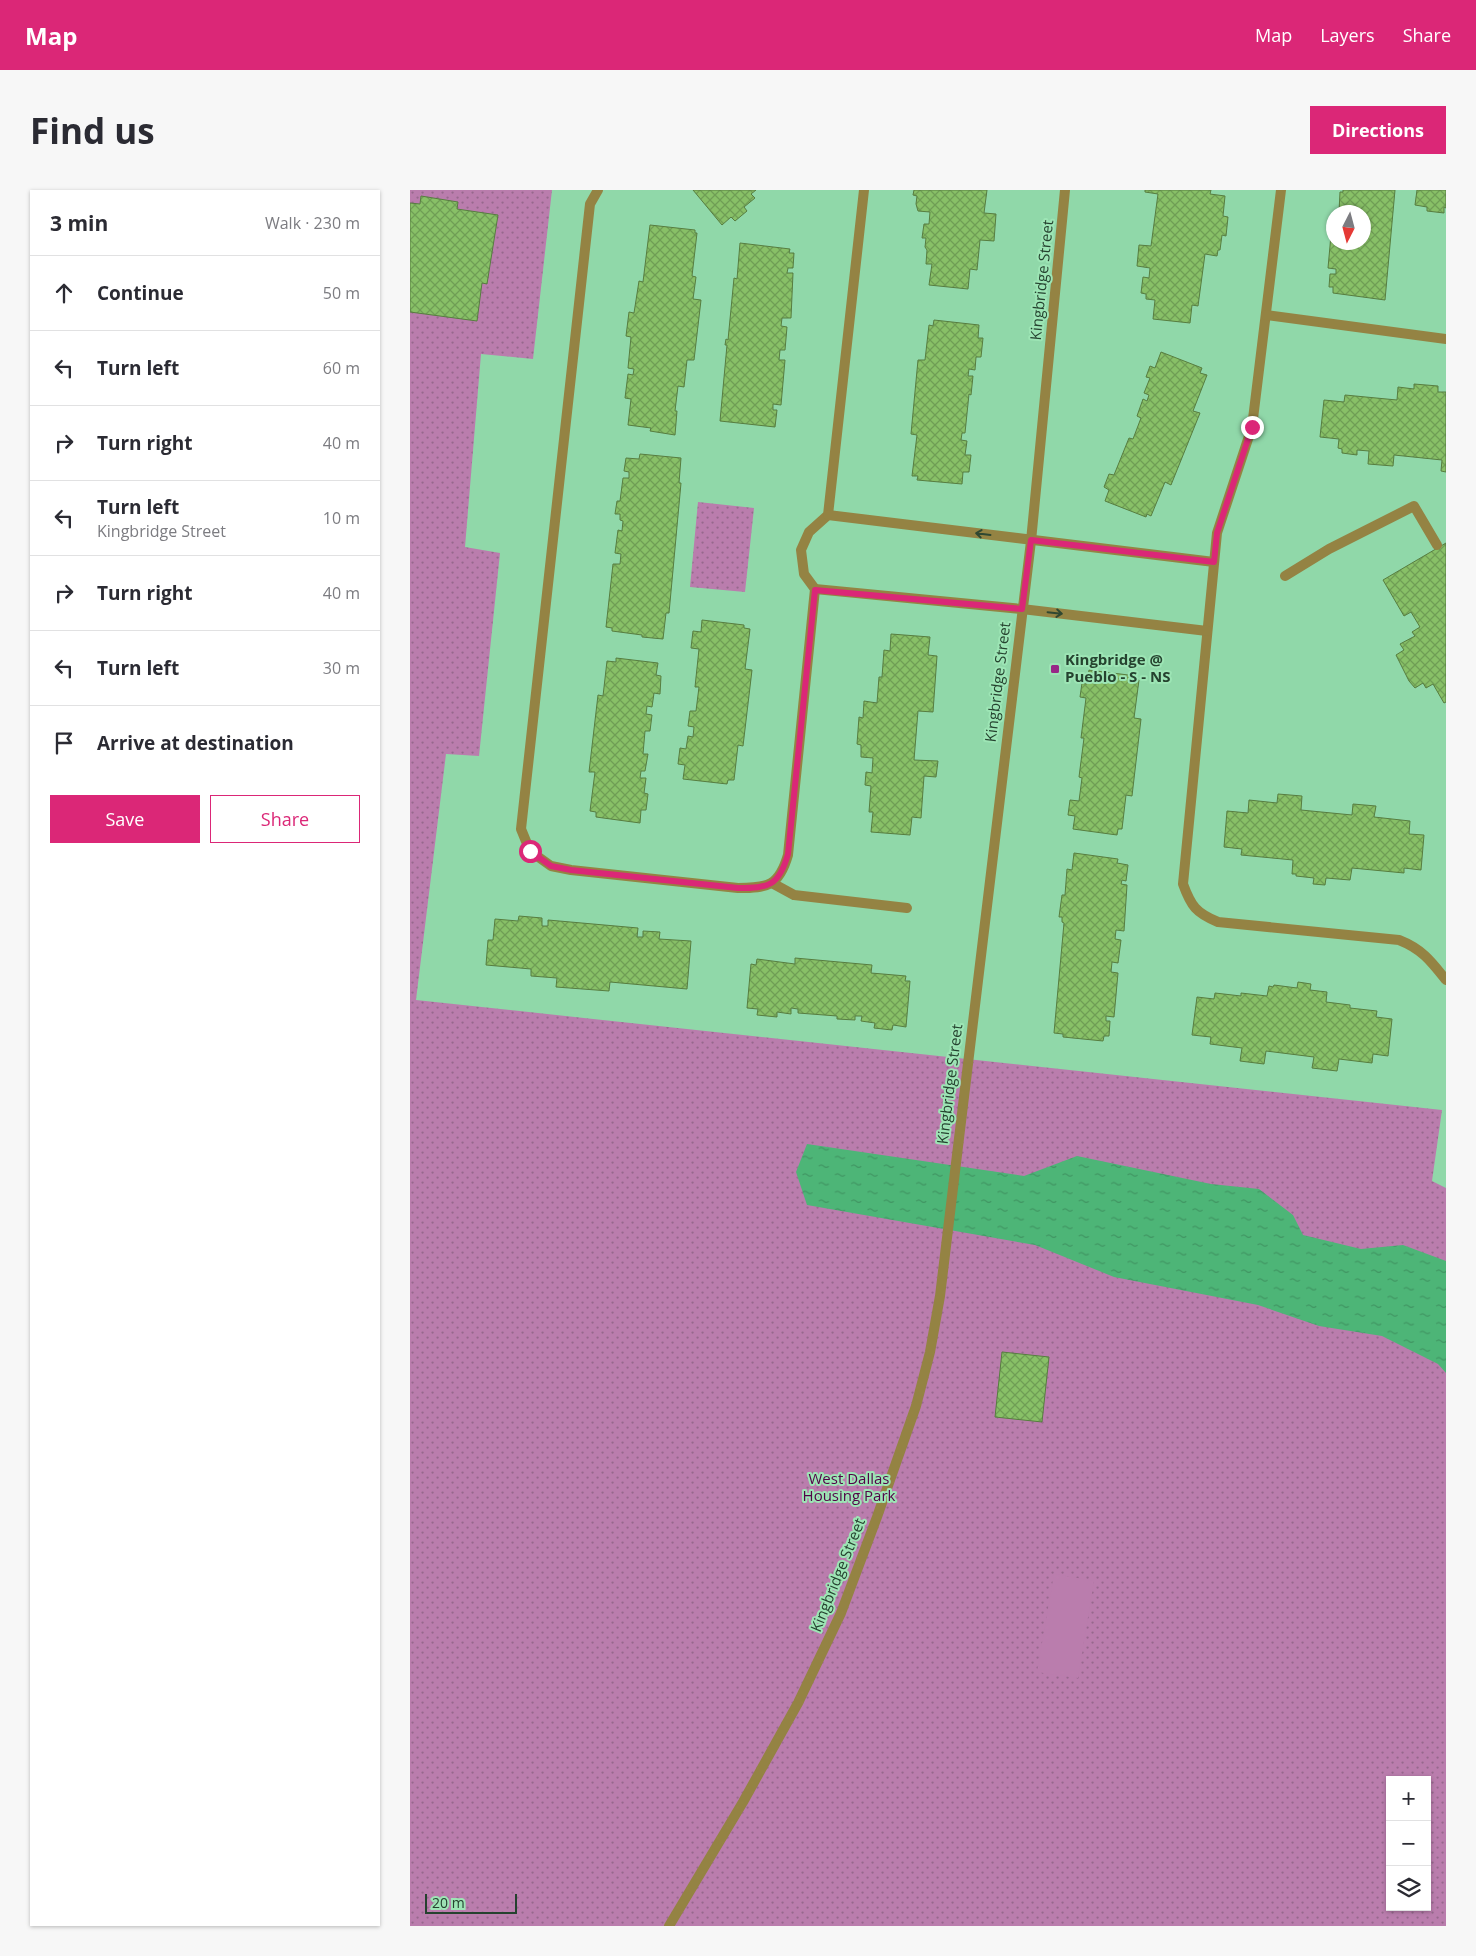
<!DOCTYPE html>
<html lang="en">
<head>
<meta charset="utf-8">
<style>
	:root { --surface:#fff; --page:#f7f7f7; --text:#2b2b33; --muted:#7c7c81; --line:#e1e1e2; --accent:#db2777 }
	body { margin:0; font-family:"Open Sans",sans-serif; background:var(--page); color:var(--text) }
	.controls { position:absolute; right:15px; bottom:15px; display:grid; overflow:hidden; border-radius:0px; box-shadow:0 1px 4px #0004 }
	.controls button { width:45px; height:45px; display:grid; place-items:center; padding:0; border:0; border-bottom:1px solid var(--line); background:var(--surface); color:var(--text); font:25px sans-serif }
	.compass { position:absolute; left:916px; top:15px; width:45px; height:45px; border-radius:50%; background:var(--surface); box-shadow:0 1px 4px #0004; rotate:186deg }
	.scale { position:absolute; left:15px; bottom:12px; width:92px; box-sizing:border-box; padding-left:5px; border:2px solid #25422f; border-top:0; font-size:14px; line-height:18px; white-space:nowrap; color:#25422f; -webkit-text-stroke:4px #9de5b5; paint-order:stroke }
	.stop { position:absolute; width:15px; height:15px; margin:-11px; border:4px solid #db2777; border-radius:50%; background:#fff }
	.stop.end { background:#db2777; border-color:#fff; box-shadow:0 1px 5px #0008 }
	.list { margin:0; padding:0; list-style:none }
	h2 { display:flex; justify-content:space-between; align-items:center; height:65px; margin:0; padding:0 20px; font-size:21px }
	h2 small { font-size:16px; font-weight:400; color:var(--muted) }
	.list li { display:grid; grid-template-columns:32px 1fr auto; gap:15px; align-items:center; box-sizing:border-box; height:75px; padding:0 20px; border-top:1px solid var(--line) }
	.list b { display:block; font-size:19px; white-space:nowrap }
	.list p { margin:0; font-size:16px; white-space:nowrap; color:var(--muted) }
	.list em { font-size:16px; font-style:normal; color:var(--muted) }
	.actions { display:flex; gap:10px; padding:15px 20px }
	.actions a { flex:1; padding:11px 0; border:1px solid var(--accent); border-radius:0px; text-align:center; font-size:18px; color:var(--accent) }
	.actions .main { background:var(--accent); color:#fff }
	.icon { flex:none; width:28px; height:28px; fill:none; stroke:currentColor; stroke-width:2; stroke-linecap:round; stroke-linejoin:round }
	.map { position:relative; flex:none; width:1036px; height:1736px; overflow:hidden; border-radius:0px }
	header { display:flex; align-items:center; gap:30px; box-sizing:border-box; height:70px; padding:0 25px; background:var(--accent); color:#fff }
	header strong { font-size:24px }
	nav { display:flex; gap:28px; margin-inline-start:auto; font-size:18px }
	.intro { display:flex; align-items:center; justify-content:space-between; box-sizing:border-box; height:120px; padding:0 30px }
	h1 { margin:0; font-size:35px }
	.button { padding:12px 22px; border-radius:0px; background:var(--accent); color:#fff; font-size:18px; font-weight:700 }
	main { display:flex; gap:30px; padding:0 30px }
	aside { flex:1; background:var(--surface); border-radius:0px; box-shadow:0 1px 4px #0004 }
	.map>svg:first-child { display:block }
</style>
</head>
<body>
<header>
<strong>Map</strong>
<nav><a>Map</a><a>Layers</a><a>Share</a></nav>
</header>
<div class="intro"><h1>Find us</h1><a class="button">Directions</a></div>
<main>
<aside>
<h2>3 min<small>Walk · 230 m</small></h2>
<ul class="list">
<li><svg class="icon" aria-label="ahead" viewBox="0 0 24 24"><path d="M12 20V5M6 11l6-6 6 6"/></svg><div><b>Continue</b></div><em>50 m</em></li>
<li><svg class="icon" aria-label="left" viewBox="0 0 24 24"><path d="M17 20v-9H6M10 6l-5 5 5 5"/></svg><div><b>Turn left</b></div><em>60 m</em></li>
<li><svg class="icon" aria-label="right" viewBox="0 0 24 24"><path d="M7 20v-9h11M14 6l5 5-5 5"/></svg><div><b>Turn right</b></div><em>40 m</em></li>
<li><svg class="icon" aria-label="left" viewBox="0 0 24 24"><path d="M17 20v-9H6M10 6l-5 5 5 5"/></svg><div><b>Turn left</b><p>Kingbridge Street</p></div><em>10 m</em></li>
<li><svg class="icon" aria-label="right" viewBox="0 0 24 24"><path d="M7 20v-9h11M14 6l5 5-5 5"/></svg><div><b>Turn right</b></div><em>40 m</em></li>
<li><svg class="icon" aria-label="left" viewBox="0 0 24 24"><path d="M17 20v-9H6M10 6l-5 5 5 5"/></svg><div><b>Turn left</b></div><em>30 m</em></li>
<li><svg class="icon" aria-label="arrive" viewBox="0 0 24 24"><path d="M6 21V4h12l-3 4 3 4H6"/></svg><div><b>Arrive at destination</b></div></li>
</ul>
<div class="actions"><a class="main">Save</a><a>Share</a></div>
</aside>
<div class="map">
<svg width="1036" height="1736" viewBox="0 0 1036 1736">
	<defs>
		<pattern id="park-dots" width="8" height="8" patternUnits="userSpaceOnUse" patternTransform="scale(1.25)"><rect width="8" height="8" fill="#ba7dad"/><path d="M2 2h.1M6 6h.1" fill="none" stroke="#97688d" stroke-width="1.8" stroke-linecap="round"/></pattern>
		<pattern id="water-ripples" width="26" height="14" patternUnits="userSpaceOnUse" patternTransform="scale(1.25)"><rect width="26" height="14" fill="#4db577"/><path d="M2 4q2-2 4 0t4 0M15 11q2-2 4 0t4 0" fill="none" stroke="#409562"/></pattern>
		<pattern id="building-cross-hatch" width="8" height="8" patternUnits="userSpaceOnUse" patternTransform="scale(1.25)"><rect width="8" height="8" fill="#88c067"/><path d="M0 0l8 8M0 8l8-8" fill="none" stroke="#6f9e55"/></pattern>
	</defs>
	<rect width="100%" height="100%" fill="#90d8a9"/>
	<g fill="url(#park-dots)" fill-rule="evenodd">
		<path d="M0 0H142L123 169 71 164 55 357 90 363 69 566 36 564 6 810 1032 920 1022 991 1036 998V1736H0ZM980 1590H1017V1717H980Z"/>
		<path d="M288 312 344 318 335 402 280 397Z"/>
	</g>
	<path fill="#ba7dad" d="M644 1384 684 1391 668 1488 627 1482Z"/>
	<path fill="url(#water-ripples)" d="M397 954 614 986 667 966 801 994 849 999 883 1025 893 1045 951 1059 993 1055 1036 1071V1183L1028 1174 972 1146 909 1136 848 1115 704 1087 625 1055 397 1015 386 982Z"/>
	<g fill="url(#building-cross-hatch)" stroke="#577d40">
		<path d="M283 0H346L341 4 345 8 334 17 337 21 325 31 321 27 312 35Z"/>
		<path d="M504 0H577L574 23 586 24 584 51 570 50 567 80 560 79 558 99 519 95 522 74H516L517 60 515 57 516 48H512L514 34H519L520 22 508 21 506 14 507 6 503 5Z"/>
		<path d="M735 0H801L800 4 815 6 813 26 818 27 816 46 812 45 810 60H808L807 66 795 64 788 116 782 115 780 133 743 129 745 110 736 109V104L731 103 733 87 739 88 740 78 727 76 729 55 741 56 748 4 735 2Z"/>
		<path d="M933 0H985L975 110 923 103V97H919L920 84H926V79L918 78 922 34 924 52H954V22H929L930 2H933Z"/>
		<path d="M1007 0H1036V18L1034 17V23L1017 21V17L1005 15Z"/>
		<path d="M11 6 48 12 47 19 88 25 77 94 72 93 67 131 0 122V13L10 14Z"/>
		<path d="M240 35 285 40V43H287L282 86 286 87 283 109 291 110 284 170H277L274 197 268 196 265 221H267L265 245 240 241 241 238 218 235 221 209 215 208 218 184 223 185 224 179 218 178 221 147 216 146 219 122 224 123 229 91 233 92Z"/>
		<path d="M330 53 380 59 379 63H384L383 78H378L377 83H383L381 128H372L371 136 377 137 375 160H370L369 170H375L371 215 363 214V220H367L365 237 310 231 317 155H315L316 149 318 150 324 88 327 89Z"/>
		<path d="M524 130 569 135 568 148H573L571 167H566L565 180 559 179 558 186H563L561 205 559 204 555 243H552L551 250 557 251 555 265H561L559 282H553L552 294 507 290 508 286H502L507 245 501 244 508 170H515L519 135 523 136Z"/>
		<path d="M751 162 792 178 790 183 797 185 783 221 790 223 761 295 755 292 741 326 737 324 736 327 695 311 699 300 694 297 699 284 704 285 719 248 723 249 731 228 727 226 733 209 737 211 739 205 734 203 740 188 736 187 740 176 745 178Z"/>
		<path d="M1004 194 1028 196V202H1036V282L1031 281 1032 270 984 265 983 276 958 274 959 261 947 260V265L932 263V259L928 258 929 249 910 247 914 210 934 212 935 205 987 210 988 197 1004 199Z"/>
		<path d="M230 264 271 268 269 293H271L263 380 259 423H256L253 449 232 447V445L202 441V438L196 437 203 374H210L211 364 205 363 208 340 212 341 213 331 210 330V324H205L207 311H210L213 288H219V282L214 281 216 268 229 269Z"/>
		<path d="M1036 353V512L1034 513 1023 494 1016 498 1013 493 1005 498 999 491 986 465 994 460 990 454 1005 446 1002 442 1010 437 1001 422 994 426 973 390Z"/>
		<path d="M292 430 334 435V438L340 439 335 479 342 480 333 556 328 555 324 590H318L317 594 273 589 275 575 268 574 270 558 276 559 278 546 283 547 284 537 278 536 280 521H286L289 497H285L289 459 281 458 283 441 291 442Z"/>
		<path d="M481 444 520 447 518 465 527 466 523 522 508 521 504 570 528 571 526 587 514 586 511 628 502 627 500 645 461 642 463 622H459L461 596 455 595 456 582 462 583 463 568 451 567V555L447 554 449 527 453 528 454 511 467 513 469 487H472L474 460 480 461Z"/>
		<path d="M206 468 248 473 246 485 251 486 250 504 244 503 242 517 237 516 236 524 242 525 240 541H235L233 564H238L235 581H231L230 588H236L234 603 238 604 236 620H231L230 633 186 627V622L180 621 185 582H179L188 505 193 506 197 471 206 472Z"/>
		<path d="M679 480 726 486 725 490H729L724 528 731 529 722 606 716 605 712 639H708L707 645 663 639 665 626 658 625 660 610 669 611 672 588 669 587 674 548H671L676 508 670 507 672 493 677 494Z"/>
		<path d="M868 604 892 606 891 620 942 625 943 614 966 616 964 627 1000 631 999 644 1014 645 1011 680 994 678V683L942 678 940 690 916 688 915 695 903 694 904 688 886 686V684H882L883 670 831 665 832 659 814 657 817 621 838 623 839 610 867 613Z"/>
		<path d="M664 663 708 669 707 673 718 675 716 691 712 690 711 694 717 695 714 741 706 740 705 749 711 750 708 773 702 772 701 782 708 783 704 827 696 826V831H700L699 846H694L693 851 653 847V844L644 843 654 733 652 732V727H649L652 705H655L657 679 662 680Z"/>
		<path d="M109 726 132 728V736H138V730L228 738 227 747H233V741L250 742 249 749 281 751 277 799 200 792 199 801 146 797 147 788 121 786V779L76 775 78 750H83L85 729 108 731Z"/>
		<path d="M385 768 462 775 461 783 496 786 495 791H500L496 837 483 835 482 840 464 838 465 833 451 831 452 826H445V830L427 829V826L388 823V819L381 818V824L367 822V827L347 825 348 819 337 818 341 774 346 775 347 769 385 774Z"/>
		<path d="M888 792 901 794 900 800 917 802 916 812 940 815V818L967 821 966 827 982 829 978 866 963 864 962 873 929 869 927 881 902 878 904 867 856 861 854 874 830 871 832 858 800 854 801 847 782 845 787 807 804 809 805 803 831 806V803L857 806 859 796 863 797 864 795 887 798Z"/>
		<path d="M592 1162 639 1167 632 1232 585 1227Z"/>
	</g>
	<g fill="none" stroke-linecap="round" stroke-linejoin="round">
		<g stroke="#948343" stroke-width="10">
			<path d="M188 0 180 14 111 639 120 661 141 676 161 680 328 698C358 698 369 696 378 665L405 399 394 384 391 360 399 342 418 325 454 0"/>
			<path d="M871 0 842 237 807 343 773 694C781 716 786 723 808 732L989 750C1012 759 1021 771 1036 790"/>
			<path d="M856 125 1036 149"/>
			<path d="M418 325 804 372"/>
			<path d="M875 386 919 359 1004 316 1027 355"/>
			<path d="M405 399 612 419 797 441"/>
			<path d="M362 693 384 705 497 718"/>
		</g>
		<path stroke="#948343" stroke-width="10" d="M259 1736 333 1612 388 1513 431 1423 467 1327 506 1216 520 1162 530 1106 621 351 655 0"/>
	</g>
	<defs><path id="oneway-shaft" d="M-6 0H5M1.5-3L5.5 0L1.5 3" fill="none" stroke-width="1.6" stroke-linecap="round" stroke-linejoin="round" transform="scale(1.25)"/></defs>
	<g stroke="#304831">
		<use href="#oneway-shaft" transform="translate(573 344) rotate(-173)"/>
		<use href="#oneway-shaft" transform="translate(645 423) rotate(6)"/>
	</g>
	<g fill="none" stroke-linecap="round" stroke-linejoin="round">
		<path stroke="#db2777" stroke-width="6" d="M120 661 141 676 161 680 328 698C359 698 369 696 378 664L405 400 612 419 621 350 804 372 807 343 842 237"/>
	</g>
	<rect fill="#982887" stroke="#9de5b5" stroke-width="2" x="640" y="474" width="10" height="10" rx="2.5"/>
	<g text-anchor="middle" stroke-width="4" stroke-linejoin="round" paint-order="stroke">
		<g font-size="15" fill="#25422f" stroke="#9de5b5">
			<text transform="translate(632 90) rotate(-84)" y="5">Kingbridge Street</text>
			<text transform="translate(588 492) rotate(-83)" y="5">Kingbridge Street</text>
			<text transform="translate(540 894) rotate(-83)" y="5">Kingbridge Street</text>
			<text transform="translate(428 1385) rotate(-68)" y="5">Kingbridge Street</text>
		</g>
		<g font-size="15" font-weight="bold" fill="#25422f" stroke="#9de5b5" text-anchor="start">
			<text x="655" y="475">Kingbridge @<tspan x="655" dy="17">Pueblo - S - NS</tspan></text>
		</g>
		<g font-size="15" fill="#520348" stroke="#9de5b5">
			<text x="439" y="1294">West Dallas<tspan x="439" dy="17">Housing Park</tspan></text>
		</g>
	</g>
</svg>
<div class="controls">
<button>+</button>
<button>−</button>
<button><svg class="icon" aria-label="layers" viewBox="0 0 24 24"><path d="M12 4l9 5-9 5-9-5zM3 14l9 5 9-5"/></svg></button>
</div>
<svg class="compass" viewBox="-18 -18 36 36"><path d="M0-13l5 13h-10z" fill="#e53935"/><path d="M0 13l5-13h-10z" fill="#7c7c81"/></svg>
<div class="scale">20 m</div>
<div class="stop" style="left:120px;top:661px"></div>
<div class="stop end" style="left:842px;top:237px"></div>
</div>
</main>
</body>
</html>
